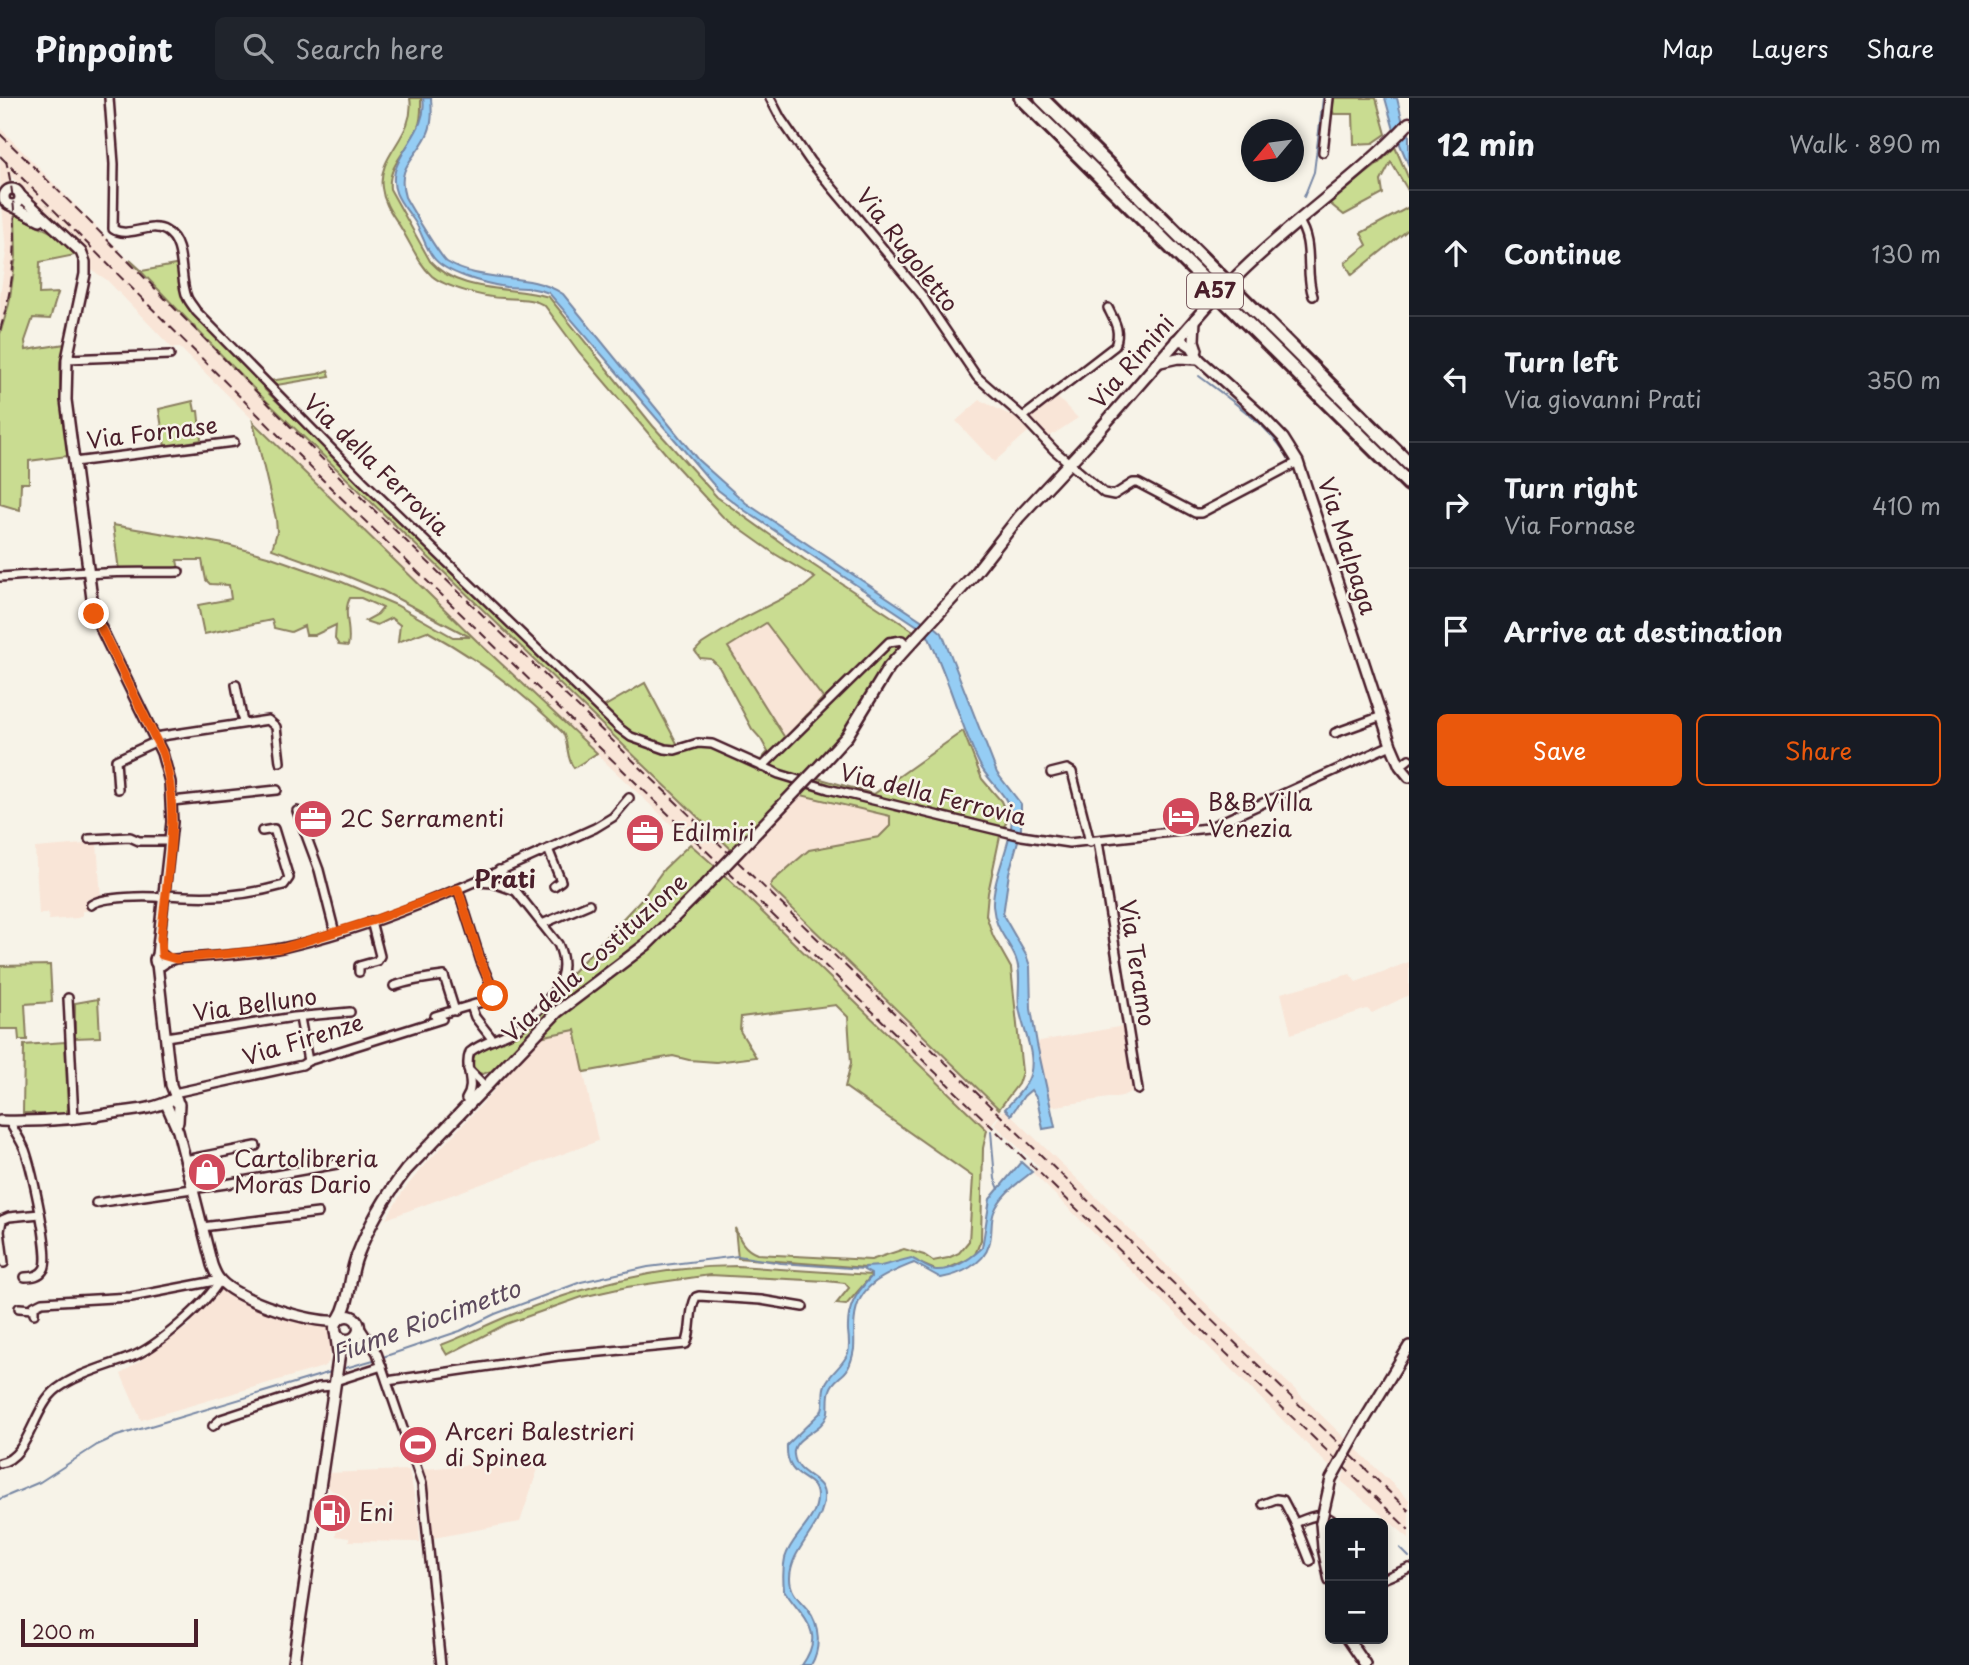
<!DOCTYPE html>
<html lang="en">
<head>
<meta charset="utf-8">
<style>
	:root { --surface:#171b24; --page:#20242c; --text:#f1f3f6; --muted:#9ea1a6; --line:#363941; --accent:#ea580c }
	body { margin:0; font-family:"Playpen Sans",sans-serif; background:var(--page); color:var(--text) }
	.controls { position:absolute; right:21px; bottom:21px; display:grid; overflow:hidden; border-radius:10px; box-shadow:0 4px 10px #0003 }
	.controls button { width:63px; height:63px; display:grid; place-items:center; padding:0; border:0; border-bottom:2px solid var(--line); background:var(--surface); color:var(--text); font:35px sans-serif }
	.compass { position:absolute; left:1241px; top:21px; width:63px; height:63px; border-radius:50%; background:var(--surface); box-shadow:0 4px 10px #0003; rotate:241deg }
	.scale { position:absolute; left:21px; bottom:18px; width:177px; box-sizing:border-box; padding-left:7px; border:4px solid #4a1f2b; border-top:0; font-size:19px; line-height:24px; white-space:nowrap; color:#4a1f2b; -webkit-text-stroke:5px #f7f3e8; paint-order:stroke }
	.stop { position:absolute; width:21px; height:21px; margin:-16px; border:5px solid #ea580c; border-radius:50%; background:#fff }
	.stop.end { background:#ea580c; border-color:#fff; box-shadow:0 2px 7px #0008 }
	.list { margin:0; padding:0; list-style:none }
	h2 { display:flex; justify-content:space-between; align-items:center; height:91px; margin:0; padding:0 28px; font-size:30px }
	h2 small { font-size:23px; font-weight:400; color:var(--muted) }
	.list li { display:grid; grid-template-columns:46px 1fr auto; gap:21px; align-items:center; box-sizing:border-box; height:126px; padding:0 28px; border-top:2px solid var(--line) }
	.list b { display:block; font-size:26px; white-space:nowrap }
	.list p { margin:0; font-size:23px; white-space:nowrap; color:var(--muted) }
	.list em { font-size:23px; font-style:normal; color:var(--muted) }
	.actions { display:flex; gap:14px; padding:21px 28px }
	.actions a { flex:1; padding:16px 0; border:2px solid var(--accent); border-radius:10px; text-align:center; font-size:24px; color:var(--accent) }
	.actions .main { background:var(--accent); color:#fff }
	.icon { flex:none; width:38px; height:38px; fill:none; stroke:currentColor; stroke-width:2; stroke-linecap:round; stroke-linejoin:round }
	.map { position:relative; flex:none; width:1409px; height:1567px; overflow:hidden }
	header { display:flex; align-items:center; gap:42px; box-sizing:border-box; height:98px; padding:0 35px; background:var(--surface); border-bottom:2px solid var(--line) }
	header strong { font-size:33px }
	nav { display:flex; gap:38px; margin-inline-start:auto; font-size:24px }
	.search { width:490px; height:63px; background:var(--page); display:flex; align-items:center; gap:18px; box-sizing:border-box; padding:0 24px; border-radius:10px; color:var(--muted); font-size:26px }
	main { display:flex }
	aside { flex:1; background:var(--surface) }
	.map>svg:first-child { display:block }
</style>
</head>
<body>
<header>
<strong>Pinpoint</strong>
<div class="search"><svg class="icon" aria-label="search" viewBox="0 0 24 24"><circle cx="10" cy="10" r="6"/><path d="M15 15l6 6"/></svg>Search here</div>
<nav><a>Map</a><a>Layers</a><a>Share</a></nav>
</header>
<main>
<div class="map">
<svg width="1409" height="1567" viewBox="0 0 1409 1567">
	<rect width="100%" height="100%" fill="#f7f3e8"/>
	<filter id="ink" filterUnits="userSpaceOnUse"><feTurbulence type="fractalNoise" baseFrequency=".0143" numOctaves="2"/><feDisplacementMap in="SourceGraphic" scale="14" xChannelSelector="R" yChannelSelector="G"/><feConvolveMatrix kernelMatrix="1 2 1 2 8 2 1 2 1" color-interpolation-filters="sRGB"/></filter>
	<g filter="url(#ink)">
		<g fill="#f9e5d7">
			<path d="M0 30 257 294 740 760 801 697 890 718V728L879 739 809 752 773 783 770 789 1002 1013 987 1032 724 777 731 770 723 763 716 769 477 543 180 250H172L107 182 90 171 88 156 11 78 16 158 9 206 0 236V199L6 154 0 82Z"/>
			<path d="M1057 299 1078 320 1046 341 1029 333 994 364 956 323 980 302 1020 322Z"/>
			<path d="M766 525 823 600 784 640 728 549Z"/>
			<path d="M97 745 101 800 86 801 87 813H82V817L78 820 49 822 48 815 39 816 35 750Z"/>
			<path d="M1409 864V897L1372 915 1367 911 1291 936 1281 895 1350 876 1356 884Z"/>
			<path d="M1124 928 1128 951 1140 990 1122 998 1049 1009 1037 946 1040 943Z"/>
			<path d="M575 932 598 1043 386 1121 403 1093 422 1070 483 1005 539 939Z"/>
			<path d="M1005 1011 1409 1402V1440L1341 1383 1349 1364 1342 1357 1334 1373 1032 1074 1039 1069 994 1026Z"/>
			<path d="M219 1189 278 1218 328 1230 332 1233 329 1264 323 1269 141 1322 121 1276 190 1227 200 1210Z"/>
			<path d="M542 1359 520 1424 428 1441 417 1372Z"/>
			<path d="M409 1372 418 1416 420 1444 349 1443V1440L336 1438 339 1398 324 1386 326 1375Z"/>
		</g>
		<g fill="#c9dc91" stroke="#8a7e5e" stroke-width="2" fill-rule="evenodd">
			<path d="M410 0H421C421 10 422 20 418 29 410 50 387 67 390 91L430 163C459 196 511 188 549 199L653 328 717 399 804 461 915 534 882 571 844 634 732 752 257 294 130 162 142 173 181 166 186 192 198 210 269 283 318 276 328 272 330 278 271 288 265 292 598 612 645 585 680 651 705 647 741 659 747 658 759 664 768 654 761 641 752 631 719 569 711 561 700 560 695 553 702 546 740 522 803 490 815 480 775 456 723 419 677 369 579 254 545 208C534 200 517 201 503 200 486 200 445 189 432 178 420 167 413 151 405 137 397 121 384 109 382 90 377 56 416 38 410 0ZM766 525 823 600 785 640 728 549Z"/>
			<path d="M1334 0H1376L1386 36 1373 45 1354 46 1353 16H1334L1332 12Z"/>
			<path d="M1395 49 1409 81V94L1391 64 1381 83 1383 96 1344 117 1328 104 1377 67Z"/>
			<path d="M1409 109V131L1352 177 1345 165 1367 147 1361 135Z"/>
			<path d="M15 116 53 135 75 157 40 164 39 196 58 195 50 221 33 220 25 243 26 252 65 246 60 264V291L68 358 29 363V385H21L20 412 0 406V236L9 206 16 158Z"/>
			<path d="M193 303 195 313H198L201 342 165 349 159 311Z"/>
			<path d="M253 324 477 543 597 655 574 670C566 661 569 646 563 635 523 594 478 561 427 533L398 544 400 527 391 520 377 527 365 523 378 516 383 510 361 500H350C342 514 352 532 348 548L339 547 335 541 336 527 315 537H306L304 528 291 534 274 530 272 522 204 536 198 507 231 501 229 487 210 486 206 482 202 462H177L179 472 119 473 113 427 224 446 271 459 342 484 396 507 453 539H470L383 493 342 476 272 451 277 434 276 421Z"/>
			<path d="M963 633 982 681 1001 703 1008 720 1000 738 988 795 986 817 993 838 1011 870 1022 974 1018 986 999 1011 770 789 773 783 809 752 879 739 890 728V718L801 697 818 680 874 696Z"/>
			<path d="M690 746 716 769 645 840 576 892 491 973 483 976 475 974 470 963 475 954 528 928 543 914 571 876 645 797 664 771Z"/>
			<path d="M724 777 987 1032 983 1050 981 1142 974 1159 940 1174 910 1161 879 1171 738 1160 735 1130C740 1142 744 1151 757 1156L871 1162 904 1151 924 1157 933 1163 948 1160 959 1155 969 1143 973 1079 845 989 851 965 848 919 836 907 741 919 740 933 756 959 716 964 689 962 673 958 584 974 575 932 539 939 579 902 657 845Z"/>
			<path d="M50 867 52 904 25 906 27 942H19L18 931H0V868Z"/>
			<path d="M98 901 100 939 75 940V905Z"/>
			<path d="M65 944 68 1011 65 1016 35 1019 34 1015H23L24 947Z"/>
			<path d="M737 1168 872 1177 846 1207 836 1206 849 1190 845 1185 826 1183 710 1177 627 1189 582 1199 506 1226 447 1257 441 1247C463 1239 484 1228 506 1219 581 1189 655 1168 737 1168Z"/>
		</g>
		<g fill="#95cdf4" stroke="#7787a4" stroke-width="2">
			<path d="M423 0H431C432 13 433 27 426 39 414 62 396 69 405 99 411 110 441 160 447 164 482 186 529 173 563 196L698 362 746 405 924 524 919 529 744 412 718 392 549 195C535 189 521 190 506 189 487 186 445 176 433 159 424 148 422 133 413 121 402 105 390 94 395 73 402 47 428 29 423 0Z"/>
			<path d="M1385 0H1397L1403 25 1409 34V68L1394 32Z"/>
			<path d="M934 528 942 535 997 675 1021 706V732L1009 775 1003 817 1026 857 1030 868 1031 911 1037 946 1055 1029 1043 1031 1037 1001 1031 992 1024 998 1011 1017 1005 1011C1013 1002 1023 993 1028 982 1039 960 1022 931 1019 909 1017 893 1022 876 1016 861 1008 841 995 832 993 808 992 778 1016 738 1011 714 1007 695 987 683 979 665 959 623 948 578 927 536Z"/>
			<path d="M1021 1064 1032 1074C1018 1085 1001 1096 994 1114 990 1124 993 1136 989 1147 984 1166 959 1177 941 1180L914 1165C887 1176 858 1186 855 1219 853 1230 855 1241 854 1251 853 1257 850 1267 847 1272 842 1279 833 1282 830 1292 827 1300 830 1310 827 1318 821 1334 791 1339 794 1357 797 1382 831 1376 823 1408 817 1434 790 1453 790 1480 790 1495 799 1501 808 1512 820 1527 821 1551 811 1567H802C827 1533 801 1519 784 1492 783 1482 783 1469 785 1460 791 1438 818 1423 817 1398 816 1375 785 1385 787 1347L821 1314C826 1305 821 1296 825 1287 830 1275 843 1268 848 1255 850 1248 849 1241 848 1233 847 1210 855 1196 871 1179V1176L864 1172 865 1169 881 1168 911 1160C918 1163 929 1172 936 1172 953 1173 970 1161 982 1150L990 1101Z"/>
		</g>
		<g fill="none" stroke-linecap="round" stroke-linejoin="round">
			<g stroke="#7787a4" stroke-width="2">
				<path d="M1304 99 1314 74 1323 0"/>
				<path d="M1199 278C1228 300 1274 331 1290 363"/>
				<path d="M1293 368 1343 516"/>
				<path d="M991 1033 995 1081 999 1091"/>
				<path d="M383 1259 460 1233 495 1216 581 1184 648 1169 738 1158 781 1165 864 1171"/>
				<path d="M342 1271 377 1261"/>
				<path d="M0 1401 40 1384 97 1347 117 1338 334 1273"/>
				<path d="M1400 1450 1409 1459"/>
			</g>
			<g stroke="#4a1f2b" stroke-width="12">
				<g id="minor">
					<path d="M109 0 114 66 113 131C128 141 150 123 166 133 186 144 179 180 187 199 189 204 193 208 196 213L363 383 619 630 631 639 665 651 675 652 698 645 712 646 779 676 828 691 1022 738 1069 745 1208 730 1391 647"/>
					<path d="M770 0 781 21 810 63 921 196 977 279 1023 319 1054 352 1104 395 1114 397 1133 385H1138L1195 415H1201L1298 364"/>
					<path d="M1323 54 1329 0"/>
					<path d="M1298 122C1315 146 1304 173 1313 198"/>
					<path d="M67 261 170 257"/>
					<path d="M1023 319 1115 248C1121 233 1115 224 1108 210"/>
					<path d="M74 364 234 344"/>
					<path d="M89 476C119 473 149 475 179 474"/>
					<path d="M0 479 88 473"/>
					<path d="M236 587 243 625"/>
					<path d="M1335 635 1382 618"/>
					<path d="M155 639 268 622 276 629 280 664"/>
					<path d="M1400 668 1409 661"/>
					<path d="M762 669 889 544 902 542 908 548"/>
					<path d="M1051 675 1067 671 1072 674 1090 744"/>
					<path d="M118 691 116 662 157 643"/>
					<path d="M172 703 277 692"/>
					<path d="M297 713 319 772 335 835"/>
					<path d="M89 741 130 739 139 743H170"/>
					<path d="M1098 743 1138 992"/>
					<path d="M548 751 561 783 554 788"/>
					<path d="M476 784 493 785 516 793"/>
					<path d="M165 797C209 800 241 799 284 787L289 780 274 731 262 733"/>
					<path d="M91 807C102 798 149 798 165 800"/>
					<path d="M542 826 589 806"/>
					<path d="M164 865 175 861C211 858 247 857 282 850 389 827 496 774 595 730L613 719 629 700"/>
					<path d="M359 874V868L377 863 380 858 371 823"/>
					<path d="M394 888C411 882 426 880 444 878L455 913"/>
					<path d="M68 900 74 1021"/>
					<path d="M471 908 475 919 493 942"/>
					<path d="M435 918 489 902 493 898V892L481 864 458 791"/>
					<path d="M300 920 308 963"/>
					<path d="M166 939 294 919 350 914"/>
					<path d="M468 971 481 984"/>
					<path d="M174 995 302 967 308 963 442 921"/>
					<path d="M466 1001C477 985 463 971 470 954 482 944 501 940 515 932 525 927 532 918 540 910 559 891 570 872 558 846L499 772"/>
					<path d="M9 1023C14 1033 21 1042 25 1052 31 1069 52 1158 44 1171 40 1178 33 1179 25 1179"/>
					<path d="M185 1062 256 1048"/>
					<path d="M96 1105 226 1086 337 1066"/>
					<path d="M202 1129 318 1115"/>
					<path d="M4 1165 0 1133 2 1122 9 1119 40 1116"/>
					<path d="M19 1210 33 1211"/>
					<path d="M34 1216V1208L42 1204 131 1199 220 1182"/>
					<path d="M359 1228 377 1255 422 1386 441 1567"/>
					<path d="M351 1242H367"/>
					<path d="M335 1283 382 1268"/>
					<path d="M387 1283 558 1258 686 1246C693 1232 688 1213 696 1199L699 1198 761 1202 803 1209"/>
					<path d="M213 1328 221 1321 319 1289 334 1288"/>
					<path d="M0 1365C29 1360 33 1309 57 1291 79 1275 106 1269 131 1259 156 1250 207 1205 220 1182"/>
					<path d="M1263 1406 1276 1401 1283 1402 1295 1425 1310 1463"/>
					<path d="M1295 1425C1310 1419 1323 1412 1335 1425"/>
					<path d="M1383 1481 1409 1470"/>
				</g>
			</g>
			<g stroke="#4a1f2b" stroke-width="14">
				<g id="tertiary">
					<circle cx="12" cy="99" r="8"/>
					<path d="M20 97 81 154 85 164V176L67 261 66 302 94 516 162 655 170 684 172 724 157 857"/>
					<path d="M10 107 40 122"/>
					<path d="M1195 221 1194 243 1197 252"/>
					<path d="M1176 242 1183 243 1192 249 1199 261 1260 316 1283 340 1298 364 1391 647 1400 668 1409 679"/>
					<path d="M1156 265 1178 260 1199 261"/>
					<circle cx="160" cy="862" r="5"/>
					<path d="M157 866 171 987 177 1002"/>
					<path d="M168 1004 167 1008 178 1033 212 1167C214 1172 216 1178 220 1182 237 1202 312 1226 338 1223"/>
					<path d="M0 1023C41 1024 80 1021 120 1014 138 1012 157 1010 173 1001L179 1006 178 1024"/>
					<path d="M1362 1326 1409 1248"/>
					<path d="M1321 1425 1323 1450 1330 1483"/>
					<path d="M1348 1541 1366 1567"/>
				</g>
			</g>
			<g stroke="#4a1f2b" stroke-width="15">
				<g id="secondary">
					<path d="M1239 176C1293 122 1357 81 1409 25"/>
					<path d="M817 671 847 638 889 569 972 479 1019 419 1088 345 1208 207"/>
					<circle cx="347" cy="1230" r="12"/>
					<path d="M339 1221C351 1202 349 1178 357 1158 369 1127 385 1099 406 1072L557 914 647 846 705 788"/>
					<path d="M293 1567 339 1258 336 1236"/>
				</g>
			</g>
			<g stroke="#4a1f2b" stroke-width="18">
				<g id="motorway">
					<path d="M1021 0 1409 386"/>
					<path d="M1041 0 1409 366"/>
				</g>
			</g>
			<use href="#minor" stroke="#f7f3e8" stroke-width="7"/>
			<use href="#tertiary" stroke="#f7f3e8" stroke-width="9"/>
			<use href="#secondary" stroke="#f7f3e8" stroke-width="10"/>
			<use href="#motorway" stroke="#f7f3e8" stroke-width="12"/>
			<g stroke="#4a1f2b" stroke-width="2" stroke-dasharray="10 5" stroke-linecap="butt">
				<path d="M0 36 83 117 341 380 1409 1413"/>
				<path d="M0 58 332 391 1409 1432"/>
				<path d="M0 232C17 177 20 119 6 63"/>
			</g>
			<g stroke="#4a1f2b" stroke-width="14" stroke-linecap="butt">
				<path id="tertiary-bridge" d="M1321 1425 1331 1381 1362 1326"/>
			</g>
			<g stroke="#4a1f2b" stroke-width="15" stroke-linecap="butt">
				<g id="secondary-bridge">
					<path d="M1208 207 1239 176"/>
					<path d="M705 788 817 671"/>
				</g>
			</g>
			<use href="#tertiary-bridge" stroke="#f7f3e8" stroke-width="9"/>
			<use href="#secondary-bridge" stroke="#f7f3e8" stroke-width="10"/>
		</g>
	</g>
	<g fill="none" stroke-linecap="round" stroke-linejoin="round" filter="url(#ink)">
		<path stroke="#ea580c" stroke-width="9" d="M94 516 162 654C182 708 166 784 161 840L162 857 176 861 283 850 371 823 458 791 481 864 493 892V898"/>
	</g>
	<defs>
		<g id="hotel-disc" transform="scale(2.0125)"><circle r="9.5" fill="#d1495b" stroke="#f7f3e8"/><path d="M-6-4.5h1.5V1H6V5H4.5V3h-9V5H-6ZM-4 0a1.8 1.8 0 1 1 3.6 0ZM.5 0V-2.5h3Q6-2.5 6 0Z" fill="#fff"/></g>
		<g id="office-disc" transform="scale(2.0125)"><circle r="9.5" fill="#d1495b" stroke="#f7f3e8"/><path d="M-6-3h4V-5.5h4V-3h4V5H-6ZM-1-4.5V-3h2v-1.5ZM-6 0V1H6V0Z" fill="#fff"/></g>
		<g id="shop-disc" transform="scale(2.0125)"><circle r="9.5" fill="#d1495b" stroke="#f7f3e8"/><path d="M-5-2.5h2.3a2.7 3.5 0 0 1 5.4 0H5L5.5 6h-11ZM-1.5-2.5h3a1.5 2.3 0 0 0-3 0Z" fill="#fff"/></g>
		<g id="stadium-disc" transform="scale(2.0125)"><circle r="9.5" fill="#d1495b" stroke="#f7f3e8"/><path d="M0-5a6.5 5 0 1 0 0 10a6.5 5 0 1 0 0-10ZM-3.5-1.8h7v3.6h-7Z" fill="#fff"/></g>
		<g id="fuel-disc" transform="scale(2.0125)"><circle r="9.5" fill="#d1495b" stroke="#f7f3e8"/><path d="M-5.5-6h7V0h2V4h1.3V-2.5L3-4.5l.8-.8L6-3V5H2.5V1h-1V6h-7ZM-4.2-4.7v3.2H.2V-4.7Z" fill="#fff"/></g>
	</defs>
	<g fill-rule="evenodd">
		<use href="#hotel-disc" x="1181" y="718"/>
		<use href="#office-disc" x="313" y="721"/>
		<use href="#office-disc" x="645" y="735"/>
		<use href="#shop-disc" x="207" y="1074"/>
		<use href="#stadium-disc" x="418" y="1347"/>
		<use href="#fuel-disc" x="332" y="1415"/>
	</g>
	<g text-anchor="middle" stroke-width="5" stroke-linejoin="round" paint-order="stroke">
		<rect fill="#f7f3e8" stroke="#7e5f64" stroke-width="2" x="1187" y="175.5" width="56" height="35" rx="5"/>
		<g font-size="21" font-weight="bold" fill="#4a1f2b">
			<text x="1215" y="200">A57</text>
		</g>
		<g font-size="23" fill="#4a1f2b" stroke="#f7f3e8">
			<text transform="translate(907 152) rotate(52)" y="8">Via Rugoletto</text>
			<text transform="translate(1132 264) rotate(-49)" y="8">Via Rimini</text>
			<text transform="translate(152 335) rotate(-7)" y="8">Via Fornase</text>
			<text transform="translate(376 367) rotate(44)" y="8">Via della Ferrovia</text>
			<text transform="translate(1347 448) rotate(72)" y="8">Via Malpaga</text>
			<text transform="translate(933 697) rotate(14)" y="8">Via della Ferrovia</text>
			<text transform="translate(595 860) rotate(-42)" y="8">Via della Costituzione</text>
			<text transform="translate(1137 865) rotate(81)" y="8">Via Teramo</text>
			<text transform="translate(255 907) rotate(-8)" y="8">Via Belluno</text>
			<text transform="translate(303 942) rotate(-17)" y="8">Via Firenze</text>
		</g>
		<g font-size="23" fill="#4a1f2b" stroke="#f7f3e8" text-anchor="start">
			<text x="1208" y="713">B&amp;B Villa<tspan x="1208" dy="26">Venezia</tspan></text>
			<text x="340" y="729">2C Serramenti</text>
			<text x="672" y="743">Edilmiri</text>
			<text x="234" y="1069">Cartolibreria<tspan x="234" dy="26">Moras Dario</tspan></text>
			<text x="445" y="1342">Arceri Balestrieri<tspan x="445" dy="26">di Spinea</tspan></text>
			<text x="359" y="1423">Eni</text>
		</g>
		<g font-size="24" font-weight="bold" fill="#4a1f2b" stroke="#f7f3e8">
			<text x="505" y="790">Prati</text>
		</g>
		<g font-size="24" font-style="italic" fill="#5d4a5d" stroke="#f7f3e8">
			<text transform="translate(426 1224) rotate(-20)" y="8">Fiume Riocimetto</text>
		</g>
	</g>
</svg>
<div class="controls">
<button>+</button>
<button>−</button>
</div>
<svg class="compass" viewBox="-18 -18 36 36"><path d="M0-13l5 13h-10z" fill="#e53935"/><path d="M0 13l5-13h-10z" fill="#9ea1a6"/></svg>
<div class="scale">200 m</div>
<div class="stop" style="left:493px;top:898px"></div>
<div class="stop end" style="left:94px;top:516px"></div>
</div>
<aside>
<h2>12 min<small>Walk · 890 m</small></h2>
<ul class="list">
<li><svg class="icon" aria-label="ahead" viewBox="0 0 24 24"><path d="M12 20V5M6 11l6-6 6 6"/></svg><div><b>Continue</b></div><em>130 m</em></li>
<li><svg class="icon" aria-label="left" viewBox="0 0 24 24"><path d="M17 20v-9H6M10 6l-5 5 5 5"/></svg><div><b>Turn left</b><p>Via giovanni Prati</p></div><em>350 m</em></li>
<li><svg class="icon" aria-label="right" viewBox="0 0 24 24"><path d="M7 20v-9h11M14 6l5 5-5 5"/></svg><div><b>Turn right</b><p>Via Fornase</p></div><em>410 m</em></li>
<li><svg class="icon" aria-label="arrive" viewBox="0 0 24 24"><path d="M6 21V4h12l-3 4 3 4H6"/></svg><div><b>Arrive at destination</b></div></li>
</ul>
<div class="actions"><a class="main">Save</a><a>Share</a></div>
</aside>
</main>
</body>
</html>
